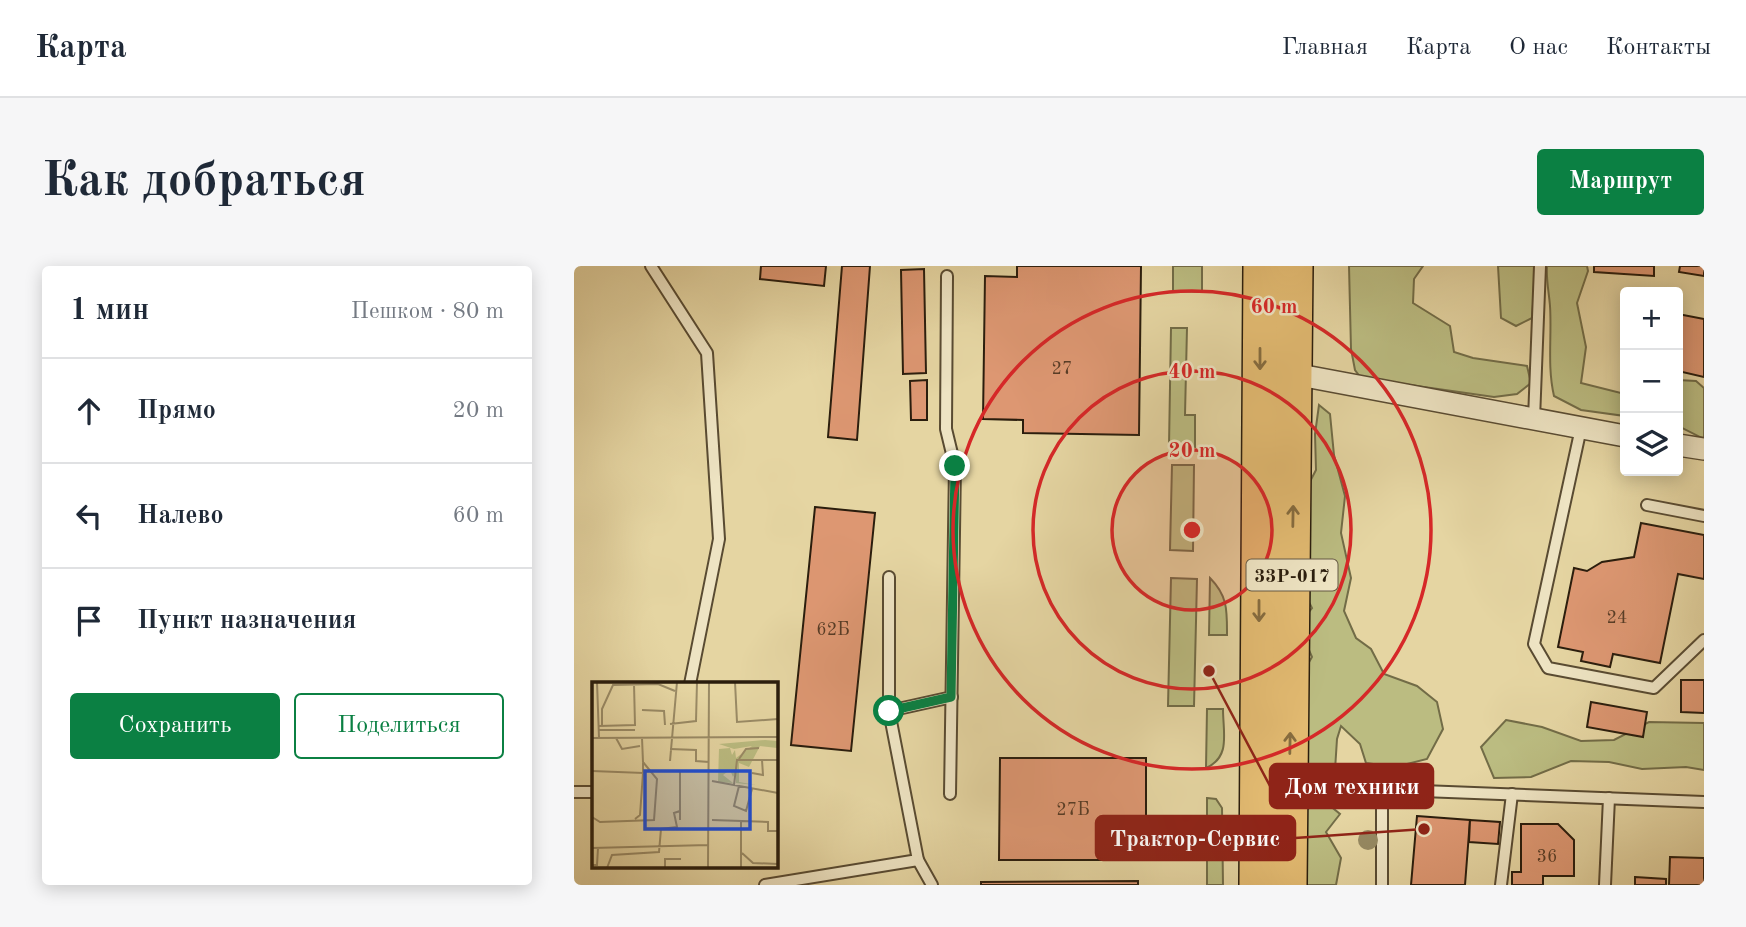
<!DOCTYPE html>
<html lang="ru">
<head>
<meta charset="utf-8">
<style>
	:root { --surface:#fff; --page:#f6f6f7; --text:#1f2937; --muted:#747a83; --line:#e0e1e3; --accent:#0b8043 }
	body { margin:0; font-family:"Old Standard TT",serif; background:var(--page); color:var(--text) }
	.controls { position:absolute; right:21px; top:21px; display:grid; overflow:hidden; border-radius:7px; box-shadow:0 4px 18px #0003 }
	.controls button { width:63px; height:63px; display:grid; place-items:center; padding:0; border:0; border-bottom:2px solid var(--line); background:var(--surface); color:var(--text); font:35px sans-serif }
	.stop { position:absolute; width:21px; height:21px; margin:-16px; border:5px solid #0b8043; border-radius:50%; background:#fff }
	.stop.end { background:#0b8043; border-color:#fff; box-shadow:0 2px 7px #0008 }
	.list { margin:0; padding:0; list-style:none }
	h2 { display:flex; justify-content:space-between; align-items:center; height:91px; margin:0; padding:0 28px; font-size:30px }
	h2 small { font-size:23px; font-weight:400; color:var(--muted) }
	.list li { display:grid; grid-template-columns:46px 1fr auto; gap:21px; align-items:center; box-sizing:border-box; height:105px; padding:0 28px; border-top:2px solid var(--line) }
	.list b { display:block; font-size:26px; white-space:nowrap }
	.list em { font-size:23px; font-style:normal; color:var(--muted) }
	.actions { display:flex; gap:14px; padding:21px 28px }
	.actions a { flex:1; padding:16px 0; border:2px solid var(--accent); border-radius:7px; text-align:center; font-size:24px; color:var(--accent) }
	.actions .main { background:var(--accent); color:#fff }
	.icon { flex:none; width:38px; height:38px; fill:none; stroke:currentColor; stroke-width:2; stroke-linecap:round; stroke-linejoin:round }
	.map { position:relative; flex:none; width:1130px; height:619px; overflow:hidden; border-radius:7px }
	header { display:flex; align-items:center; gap:42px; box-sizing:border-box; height:98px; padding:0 35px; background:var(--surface); border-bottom:2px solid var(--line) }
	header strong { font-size:33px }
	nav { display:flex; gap:38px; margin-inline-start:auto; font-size:24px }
	.intro { display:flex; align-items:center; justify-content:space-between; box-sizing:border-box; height:168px; padding:0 42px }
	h1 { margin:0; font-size:49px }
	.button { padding:18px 32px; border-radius:7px; background:var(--accent); color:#fff; font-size:24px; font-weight:700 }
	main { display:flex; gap:42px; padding:0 42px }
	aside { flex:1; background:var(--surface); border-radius:7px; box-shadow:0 4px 18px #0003 }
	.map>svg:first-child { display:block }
</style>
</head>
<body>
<header>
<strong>Карта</strong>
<nav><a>Главная</a><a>Карта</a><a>О нас</a><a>Контакты</a></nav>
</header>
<div class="intro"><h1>Как добраться</h1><a class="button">Маршрут</a></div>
<main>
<aside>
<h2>1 мин<small>Пешком · 80 m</small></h2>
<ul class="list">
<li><svg class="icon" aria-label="ahead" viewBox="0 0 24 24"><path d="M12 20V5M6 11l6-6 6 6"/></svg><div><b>Прямо</b></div><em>20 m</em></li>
<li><svg class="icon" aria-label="left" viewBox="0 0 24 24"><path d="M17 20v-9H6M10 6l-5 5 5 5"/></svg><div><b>Налево</b></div><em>60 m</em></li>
<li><svg class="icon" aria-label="arrive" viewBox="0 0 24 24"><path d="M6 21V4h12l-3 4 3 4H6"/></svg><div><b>Пункт назначения</b></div></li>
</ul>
<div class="actions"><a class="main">Сохранить</a><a>Поделиться</a></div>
</aside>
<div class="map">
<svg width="1130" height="619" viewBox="0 0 1130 619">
	<rect width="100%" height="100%" fill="#e5d5a2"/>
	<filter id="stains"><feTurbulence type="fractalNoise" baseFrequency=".00286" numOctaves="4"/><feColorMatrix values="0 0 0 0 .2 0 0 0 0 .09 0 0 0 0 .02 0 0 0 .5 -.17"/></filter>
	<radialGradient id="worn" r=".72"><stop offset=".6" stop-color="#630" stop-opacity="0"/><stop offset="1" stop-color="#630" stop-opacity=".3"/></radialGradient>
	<g fill="#bbbc81" stroke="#726c47" stroke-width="2">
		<path d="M599 0H628V26L599 25Z"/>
		<path d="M775 0H849L840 13 839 37 876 60 880 86 899 92 953 100 957 117 943 128 920 131 787 112 781 104 777 83Z"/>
		<path d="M924 0H962L958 52 942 60 927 52Z"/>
		<path d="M973 0H1013L1014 5 1003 37 1012 81 1007 117 1051 128V150L1007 144 980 130C973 100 978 70 976 40 975 26 972 14 973 0Z"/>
		<path d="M597 62H613L611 149H621V181L595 180Z"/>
		<path d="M1104 114 1122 115 1130 122V173L1104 160Z"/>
		<path d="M745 139 756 148 760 189 771 230 767 267 777 312 770 345 782 372 797 383 810 408 843 420 863 436 869 463 853 493 821 501 792 497 786 478 767 460 763 473 761 504 730 506 723 417 738 391 724 359 738 342 725 316 731 225 742 204 741 168Z"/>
		<path d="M598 199H620L619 285 596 284Z"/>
		<path d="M597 312 623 313 620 440H594Z"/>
		<path d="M636 312C654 330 653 345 653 369H635Z"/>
		<path d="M633 443H649C649 467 657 491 632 502Z"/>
		<path d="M932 454 968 461 1007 475 1040 474 1075 456 1130 457V504L1112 501 1068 503 1035 496 997 495 957 511 920 512 907 481Z"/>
		<path d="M633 532 642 533 648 542 649 619H633Z"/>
		<path d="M749 534 766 548 752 566 767 592 762 619H724L727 547Z"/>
	</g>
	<g fill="#dd9772" stroke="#2a1d0d" stroke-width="2">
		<path d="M187 0H252L250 20 186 13Z"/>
		<path d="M268 0H296L283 174 254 171Z"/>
		<path d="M443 0H567L565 169 449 167V154L409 153 411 10 443 11Z"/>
		<path d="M1020 0H1080V10L1020 6Z"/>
		<path d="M1106 0H1130V10L1105 6Z"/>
		<path d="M350 3 352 107 329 108 327 4Z"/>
		<path d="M1104 48 1130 53V111L1104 105Z"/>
		<path d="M353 114V154H337L336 115Z"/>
		<path d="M241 241 301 247 277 485 217 479Z"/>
		<path d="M1067 257 1130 269V313L1104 308 1086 397 1039 388 1036 401 1007 395 1009 386 984 381 1000 302 1013 305 1028 296 1060 291Z"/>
		<path d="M1107 414H1130V447L1107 446Z"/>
		<path d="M1017 436 1073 446 1069 471 1013 461Z"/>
		<path d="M426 492H572V594H425Z"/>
		<path d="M843 550 896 554 891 619H837Z"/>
		<path d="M896 554 926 556 924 578 895 576Z"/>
		<path d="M947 558H984L1000 574V610H969V619H938V606H947Z"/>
		<path d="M1096 591 1130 592V619H1095Z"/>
		<path d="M1061 611 1092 613V619H1061Z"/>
		<path d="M564 615V619H407V616Z"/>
	</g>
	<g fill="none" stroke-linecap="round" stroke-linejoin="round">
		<g stroke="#594b32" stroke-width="14">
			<g id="service">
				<path d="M77 0 133 87 145 273 116 418"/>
				<path d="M373 10 372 163 381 200 376 528"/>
				<path d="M960 153 966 0"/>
				<path d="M1007 162 960 378 974 402 1080 422 1130 374"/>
				<path d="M1073 239 1130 250"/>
				<path d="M315 311V445"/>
				<path d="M719 520 1130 536"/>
				<path d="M0 526H19"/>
				<path d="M344 594 358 619"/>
				<path d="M191 619 344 594 315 445 378 431"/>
				<path d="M808 619V523"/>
				<path d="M927 619 938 528"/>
				<path d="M1031 619 1035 532"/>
			</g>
		</g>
		<g stroke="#594b32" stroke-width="24">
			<g id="minor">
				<path d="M720 108 1051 170"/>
				<path d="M1104 179 1130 183"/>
			</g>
		</g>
		<g stroke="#2a1d0d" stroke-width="38">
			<g id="trunk">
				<path d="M683 619 687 0"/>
				<path d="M715 619 721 0"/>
			</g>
		</g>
		<use href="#service" stroke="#eee4c3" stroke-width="10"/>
		<use href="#minor" stroke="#eee4c3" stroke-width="21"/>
		<use href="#trunk" stroke="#e2ba71" stroke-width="35"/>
	</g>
	<circle fill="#968a63" cx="794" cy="574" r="10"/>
	<defs><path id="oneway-shaft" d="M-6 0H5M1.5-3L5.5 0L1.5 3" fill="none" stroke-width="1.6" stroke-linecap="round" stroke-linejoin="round" transform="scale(1.75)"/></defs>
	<g stroke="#866c3f">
		<use href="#oneway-shaft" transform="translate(686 93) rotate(90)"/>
		<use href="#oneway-shaft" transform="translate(719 250) rotate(-89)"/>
		<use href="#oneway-shaft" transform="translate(685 345) rotate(90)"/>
		<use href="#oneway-shaft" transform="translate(716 477) rotate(-89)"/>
	</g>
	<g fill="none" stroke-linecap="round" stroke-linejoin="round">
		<path stroke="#0b8043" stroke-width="9" d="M315 445 377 431 381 200"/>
	</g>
	<circle cx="618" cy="264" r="80" fill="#d62828" fill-opacity=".12"/>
	<g fill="none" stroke="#d62828" stroke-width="3.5">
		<circle cx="618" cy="264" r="80"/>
		<circle cx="618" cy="264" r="159"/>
		<circle cx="618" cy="264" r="239"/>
	</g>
	<g text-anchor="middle" stroke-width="5" stroke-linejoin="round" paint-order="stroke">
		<g font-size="18" fill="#573c26">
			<text x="488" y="108">27</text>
			<text x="1043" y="357">24</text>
			<text x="259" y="369">62Б</text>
			<text x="499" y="549">27Б</text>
			<text x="973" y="596">36</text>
		</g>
		<rect fill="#eee4c3" stroke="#655944" stroke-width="2" x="672.5" y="293.5" width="91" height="31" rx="5"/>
		<g font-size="19" font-weight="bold" fill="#2a1d0d">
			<text x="718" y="316">33Р-017</text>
		</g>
	</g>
	<g transform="translate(18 416)">
		<rect width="186" height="186" fill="#e5d5a2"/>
		<path d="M173 58 185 59V66L168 64 157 85 147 81V100L164 103 144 101V90L141 95 138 88 131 93 141 101 126 100 127 67 138 66 140 73 143 68 144 76 160 64 142 67 127 62Z" fill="#bbbc81"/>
		<path fill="none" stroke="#9a8b66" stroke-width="2" d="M5 0 7 56M143 0 145 40 186 37M50 28 72 29 73 43M78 42 104 39 105 0M7 44 43 43 42 2M10 44V27L21 3 66 2 83 9M7 48H43M0 56 186 55M24 56 30 67 48 64M78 67 104 68V79L117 80M147 77 154 67 167 66M78 79 85 0M0 89 51 91V81M88 90V138M160 91 171 93 170 78M120 99 186 111M142 103 145 78H186M147 104 142 124 154 129 160 107M0 135 8 140 62 138 65 97 51 80 50 56M43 137 48 133 51 91M120 138 176 140V149H186M0 166 116 163M150 171 161 181 186 182M0 183H5L6 166M15 186 20 173 67 170 69 147 85 145 82 131 88 129M73 186V177H89M116 186 117 0M149 186V139"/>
		<path fill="#1d4ed8" fill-opacity="0.15" stroke="#1d4ed8" stroke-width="3.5" d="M53 89H158V147H53Z"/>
		<rect width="186" height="186" fill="none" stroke="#2a1d0d" stroke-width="3.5"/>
	</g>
	<circle cx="618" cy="264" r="10" fill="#d62828" stroke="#eee4c3" stroke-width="3.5"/>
	<g font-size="21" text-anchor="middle" font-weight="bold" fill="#d62828" stroke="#eee4c3" stroke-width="5" stroke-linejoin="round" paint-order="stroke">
		<text x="700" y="47">60 m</text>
		<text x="618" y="112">40 m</text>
		<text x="618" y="191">20 m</text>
	</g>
	<path fill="none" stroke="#8f2418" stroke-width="2.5" d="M635 405L696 520M850 563L721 572"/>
	<g fill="#8f2418" stroke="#eee4c3" stroke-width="2.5">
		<circle cx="635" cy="405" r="7"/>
		<circle cx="850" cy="563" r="7"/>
	</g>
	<g fill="#8f2418" stroke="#8f2418" stroke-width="2.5">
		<rect x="696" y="498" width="163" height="44" rx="7"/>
		<rect x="522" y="550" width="199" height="44" rx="7"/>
	</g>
	<g font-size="23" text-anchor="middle" font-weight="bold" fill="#fff">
		<text x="778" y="528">Дом техники</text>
		<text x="621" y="580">Трактор-Сервис</text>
	</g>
	<rect width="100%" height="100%" filter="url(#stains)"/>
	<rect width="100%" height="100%" fill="url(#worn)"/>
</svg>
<div class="controls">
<button>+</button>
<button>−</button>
<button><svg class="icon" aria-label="layers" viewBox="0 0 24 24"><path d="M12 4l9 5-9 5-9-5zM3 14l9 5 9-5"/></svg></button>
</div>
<div class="stop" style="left:315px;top:445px"></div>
<div class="stop end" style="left:381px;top:200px"></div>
</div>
</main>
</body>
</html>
